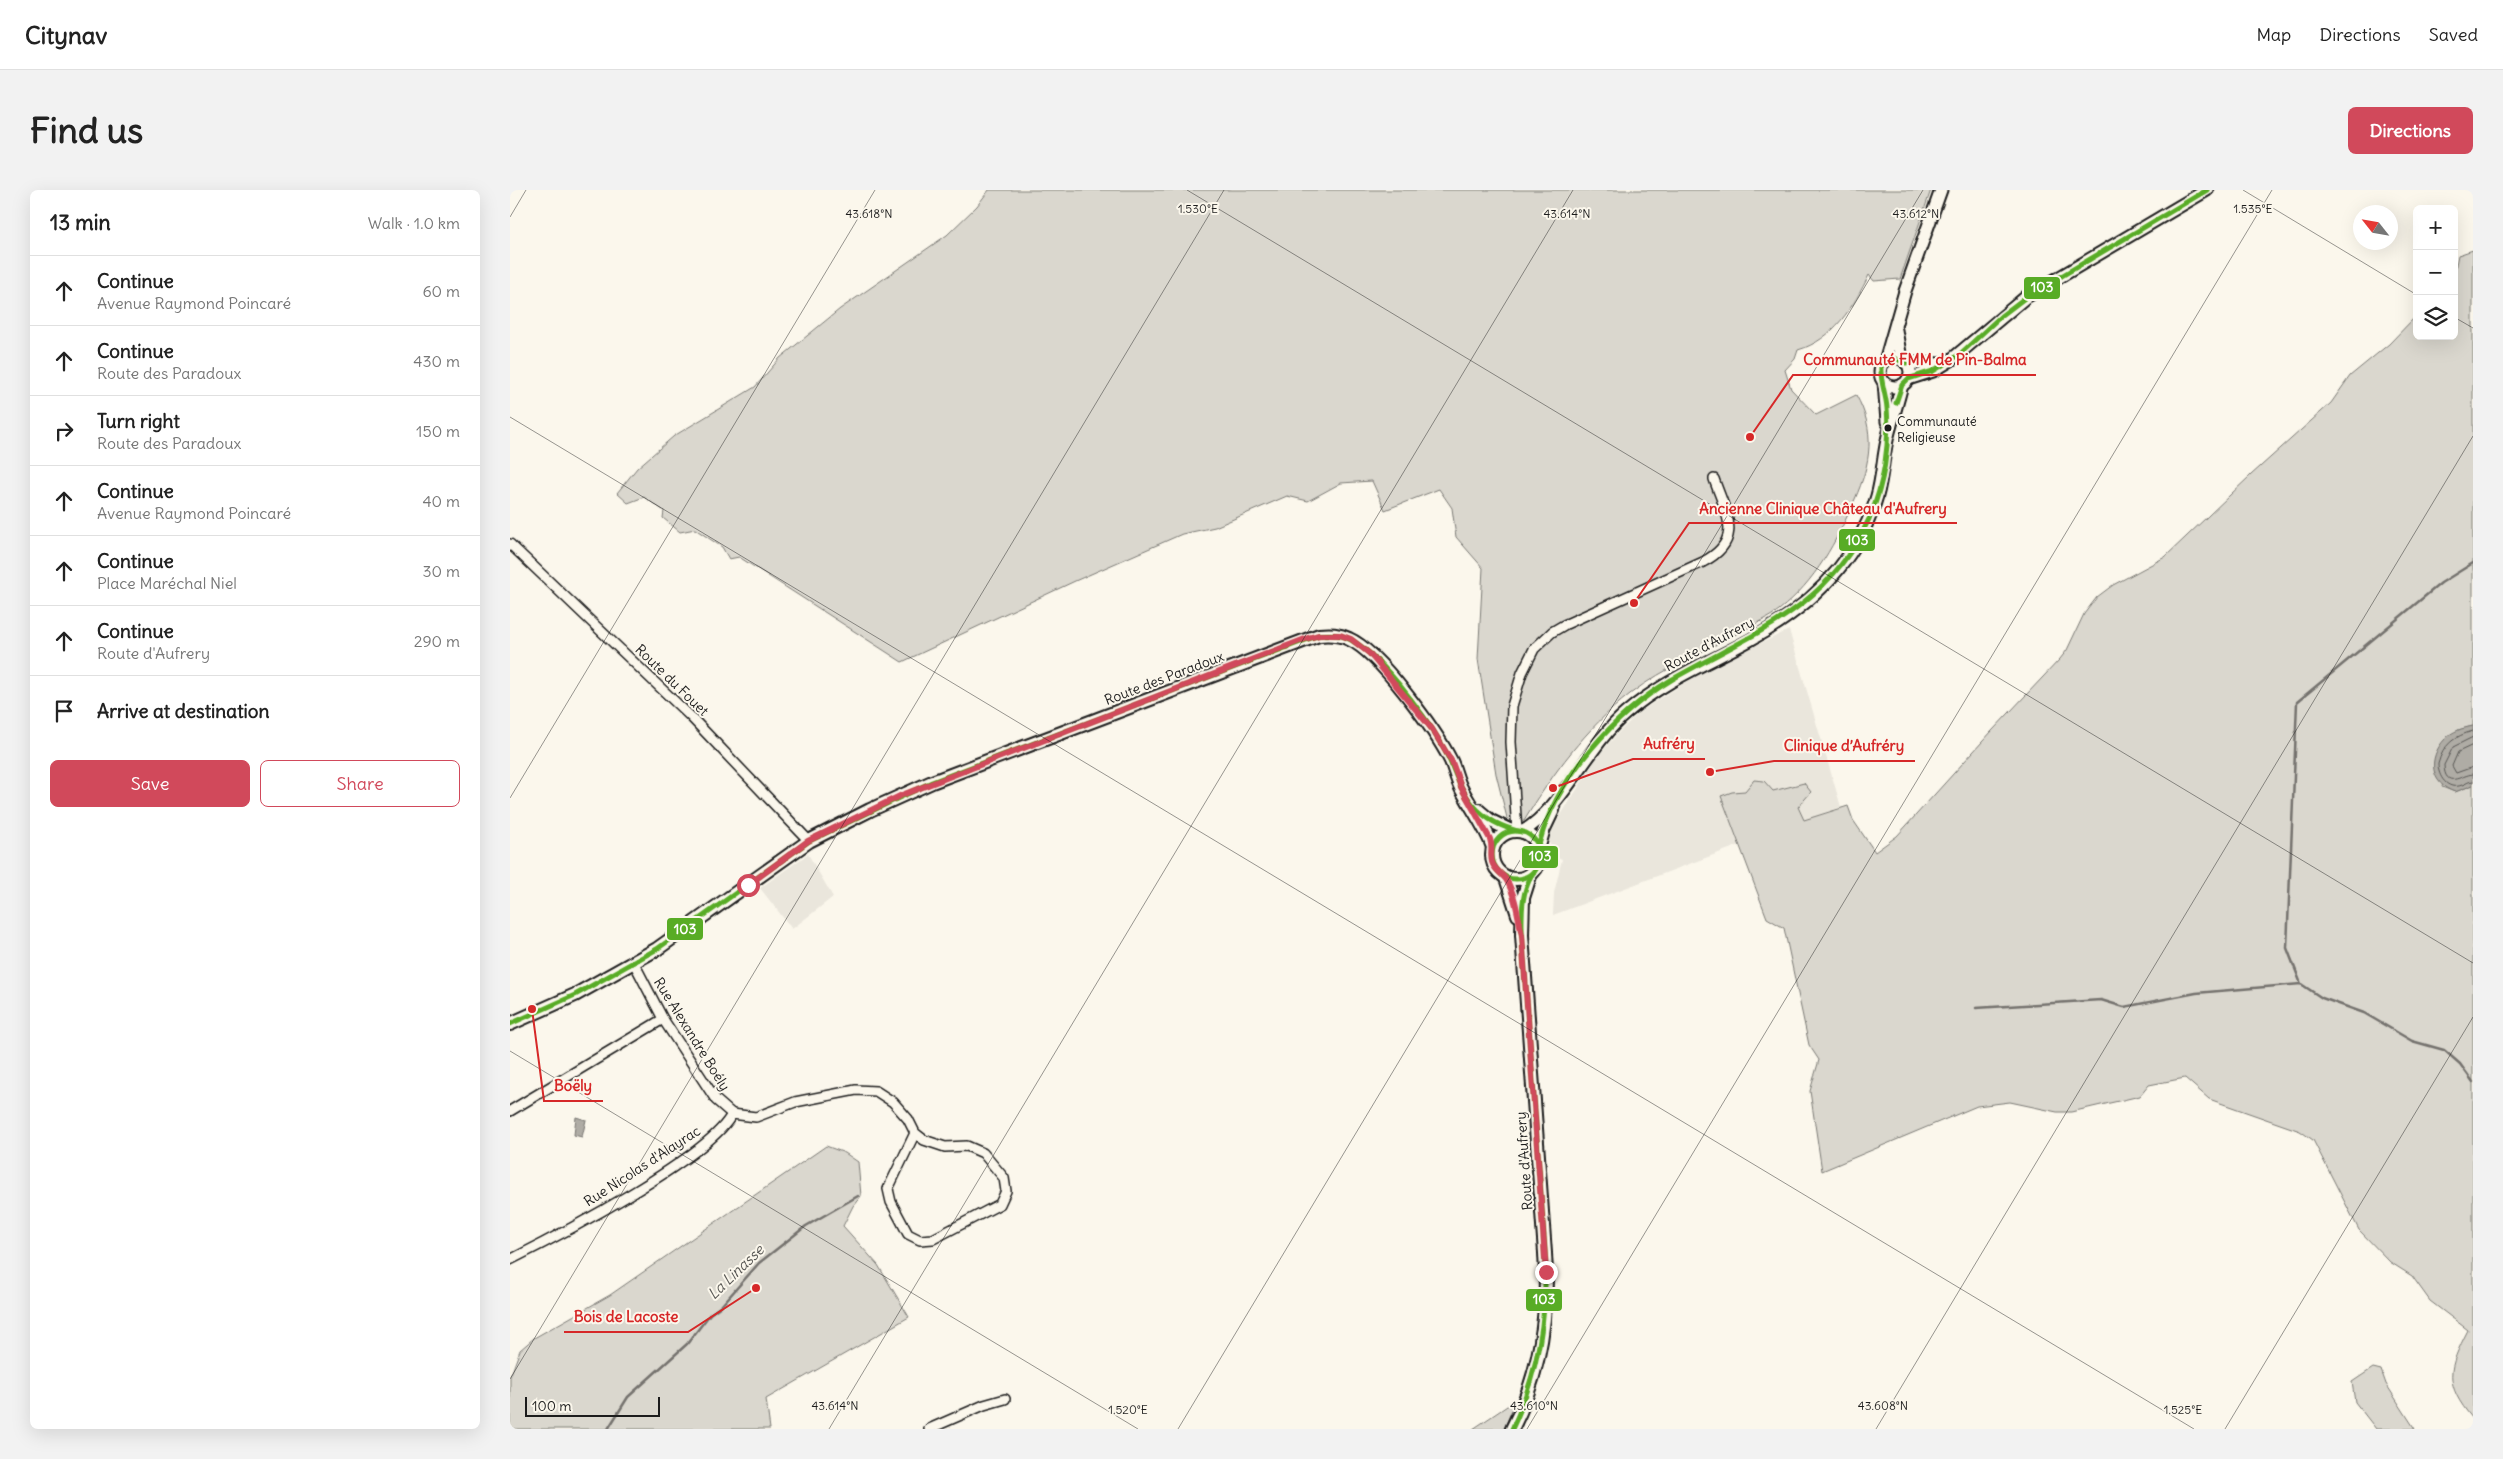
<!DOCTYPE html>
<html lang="en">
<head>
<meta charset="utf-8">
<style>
	:root { --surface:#fff; --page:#f2f2f2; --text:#222; --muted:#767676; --line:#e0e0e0; --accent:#d1495b }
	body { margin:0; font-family:Delius,sans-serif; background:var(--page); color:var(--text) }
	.controls { position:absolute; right:15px; top:15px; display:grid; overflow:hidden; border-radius:8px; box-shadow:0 5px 20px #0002 }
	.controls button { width:45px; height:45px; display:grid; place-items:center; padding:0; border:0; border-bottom:1px solid var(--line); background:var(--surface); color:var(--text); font:25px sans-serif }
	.compass { position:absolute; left:1843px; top:15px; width:45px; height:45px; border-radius:50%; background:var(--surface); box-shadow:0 5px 20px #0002; rotate:301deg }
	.scale { position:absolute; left:15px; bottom:12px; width:135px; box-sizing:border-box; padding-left:5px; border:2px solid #1c1c1c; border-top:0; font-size:14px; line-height:18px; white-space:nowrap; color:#1c1c1c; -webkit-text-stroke:4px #fbf7ec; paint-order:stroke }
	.stop { position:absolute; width:15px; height:15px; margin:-11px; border:4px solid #d1495b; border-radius:50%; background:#fff }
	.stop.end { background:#d1495b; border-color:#fff; box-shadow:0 1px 5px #0008 }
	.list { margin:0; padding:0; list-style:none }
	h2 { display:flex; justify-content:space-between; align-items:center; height:65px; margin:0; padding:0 20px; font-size:21px }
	h2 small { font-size:16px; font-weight:400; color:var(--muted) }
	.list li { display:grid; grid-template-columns:32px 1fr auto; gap:15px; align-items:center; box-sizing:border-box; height:70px; padding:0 20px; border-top:1px solid var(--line) }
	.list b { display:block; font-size:19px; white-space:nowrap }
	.list p { margin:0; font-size:16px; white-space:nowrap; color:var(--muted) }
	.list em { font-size:16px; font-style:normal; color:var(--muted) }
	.actions { display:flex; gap:10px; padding:15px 20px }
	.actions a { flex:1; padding:11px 0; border:1px solid var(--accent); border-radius:8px; text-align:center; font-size:18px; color:var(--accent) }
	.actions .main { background:var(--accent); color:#fff }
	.icon { flex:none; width:28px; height:28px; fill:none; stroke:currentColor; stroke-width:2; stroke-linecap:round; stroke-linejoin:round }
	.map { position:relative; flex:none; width:1963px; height:1239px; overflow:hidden; border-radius:8px }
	header { display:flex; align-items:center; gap:30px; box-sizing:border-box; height:70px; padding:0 25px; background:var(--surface); border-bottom:1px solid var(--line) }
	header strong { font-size:24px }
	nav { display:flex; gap:28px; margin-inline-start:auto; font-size:18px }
	.intro { display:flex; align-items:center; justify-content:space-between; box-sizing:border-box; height:120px; padding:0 30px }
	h1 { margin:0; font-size:35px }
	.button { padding:12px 22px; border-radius:8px; background:var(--accent); color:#fff; font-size:18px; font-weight:700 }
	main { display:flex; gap:30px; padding:0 30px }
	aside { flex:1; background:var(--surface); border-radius:8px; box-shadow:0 5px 20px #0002 }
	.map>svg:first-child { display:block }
</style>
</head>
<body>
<header>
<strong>Citynav</strong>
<nav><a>Map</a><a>Directions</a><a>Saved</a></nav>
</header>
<div class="intro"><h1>Find us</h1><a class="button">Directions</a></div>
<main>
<aside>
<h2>13 min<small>Walk · 1.0 km</small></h2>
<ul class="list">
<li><svg class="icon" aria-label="ahead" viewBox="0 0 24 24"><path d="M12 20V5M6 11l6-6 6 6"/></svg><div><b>Continue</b><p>Avenue Raymond Poincaré</p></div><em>60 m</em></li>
<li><svg class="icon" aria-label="ahead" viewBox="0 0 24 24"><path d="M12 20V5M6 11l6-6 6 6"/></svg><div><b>Continue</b><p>Route des Paradoux</p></div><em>430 m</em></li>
<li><svg class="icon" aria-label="right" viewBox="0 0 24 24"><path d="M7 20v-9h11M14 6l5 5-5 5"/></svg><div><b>Turn right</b><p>Route des Paradoux</p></div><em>150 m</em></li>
<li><svg class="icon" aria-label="ahead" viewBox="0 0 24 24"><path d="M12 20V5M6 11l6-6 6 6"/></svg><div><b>Continue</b><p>Avenue Raymond Poincaré</p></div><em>40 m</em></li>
<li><svg class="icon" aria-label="ahead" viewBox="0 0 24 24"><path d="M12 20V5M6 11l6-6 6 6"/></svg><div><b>Continue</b><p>Place Maréchal Niel</p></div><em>30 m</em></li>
<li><svg class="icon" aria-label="ahead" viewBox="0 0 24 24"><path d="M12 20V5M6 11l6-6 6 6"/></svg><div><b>Continue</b><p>Route d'Aufrery</p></div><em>290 m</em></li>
<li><svg class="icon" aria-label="arrive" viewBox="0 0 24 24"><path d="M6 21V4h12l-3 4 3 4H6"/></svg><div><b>Arrive at destination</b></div></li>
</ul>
<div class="actions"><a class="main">Save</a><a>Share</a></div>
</aside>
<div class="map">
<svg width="1963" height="1239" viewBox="0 0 1963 1239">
	<rect width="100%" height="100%" fill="#fbf7ec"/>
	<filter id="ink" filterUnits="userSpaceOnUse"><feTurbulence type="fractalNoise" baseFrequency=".02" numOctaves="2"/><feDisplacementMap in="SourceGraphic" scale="10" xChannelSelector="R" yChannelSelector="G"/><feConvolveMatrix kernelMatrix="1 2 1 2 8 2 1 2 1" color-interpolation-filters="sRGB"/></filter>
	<g filter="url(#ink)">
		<g fill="#eae6dc">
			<path d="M1279 440 1331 617 1043 725 1044 703 1052 669 1046 667 1038 650 1049 628 1088 566 1110 541 1130 522 1149 509 1206 474Z"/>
			<path d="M298 664 323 707 282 739 250 698Z"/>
		</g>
		<g fill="#dad7ce" stroke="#7b7a75">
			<path d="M479 0H1421L1390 89 1364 91 1359 85C1344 116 1323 150 1288 160L1285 169 1275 180 1281 199 1306 225 1346 205C1366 240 1361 273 1345 309 1326 352 1306 391 1269 420 1259 428 1247 433 1236 439 1198 460 1155 477 1120 504 1075 539 1043 583 1014 631L998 632 986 584 968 469 973 378 946 347 942 318 929 299 875 320 862 291 831 293 798 311 777 306 705 337 672 344 565 391 392 472 229 367 219 369 212 357 185 339 170 342 153 328 154 321 134 307 118 313 107 303 127 278 164 246 245 197 270 168 330 119 437 45 467 16Z"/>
			<path d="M1963 60V536L1948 540 1932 597 1945 602 1963 595V1229C1933 1193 1938 1179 1958 1140L1920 1111 1902 1086 1880 1072 1849 1040 1803 950 1790 941 1699 909 1675 888 1639 895 1630 906 1561 922H1547L1500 912 1467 916 1312 981 1300 901 1309 870 1299 855 1274 738 1257 728 1211 606 1222 602 1235 601 1244 590 1254 591 1263 601 1294 593 1301 602 1288 617 1294 630 1338 616 1343 630 1365 662 1387 646 1482 541 1550 469 1557 460 1574 424 1587 407 1603 395 1655 367 1741 285 1821 213 1840 186 1879 154 1907 125V146H1944V85L1948 65Z"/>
			<path d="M316 956 335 963 348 972 351 1006 343 1016 333 1036 368 1075 399 1127 256 1209 260 1239H0V1187L10 1160 24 1148 100 1105Z"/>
			<path d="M1863 1178 1871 1180 1876 1194 1905 1239H1866L1845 1212 1842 1192Z"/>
			<path d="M1006 1210 994 1239H963Z"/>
		</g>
		<g fill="#afaca5" stroke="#74726e">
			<path d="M1963 536V595L1945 602C1920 594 1917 568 1935 549 1942 541 1953 538 1963 536Z"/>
			<path d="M66 927 76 930 72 947 64 945Z"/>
		</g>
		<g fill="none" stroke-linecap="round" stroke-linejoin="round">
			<g stroke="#575653" stroke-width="1">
				<path d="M1963 541C1944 546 1933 555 1928 574 1928 586 1937 601 1952 595 1956 594 1958 591 1963 591"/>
				<path d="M1963 547 1943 557 1934 575C1935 600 1951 585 1963 584"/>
				<path d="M1963 555 1948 562 1942 576 1946 583 1963 577"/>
			</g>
			<g stroke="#74726e" stroke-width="2.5">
				<path d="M1791 794 1777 758 1787 512 1931 393 1963 373"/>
				<path d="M1466 818 1591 810 1614 817 1686 803 1791 794 1812 808 1854 823 1902 851 1934 860 1950 874 1963 892"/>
				<path d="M98 1239 118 1207 177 1154 200 1124 211 1116 249 1073 296 1036 348 1006"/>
			</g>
			<g stroke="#1c1c1c" stroke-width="12">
				<g id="minor">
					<path d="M0 354 181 527 299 651"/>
					<path d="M1007 641 1001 552 1002 516 1012 483 1024 459 1042 442 1054 435 1193 372C1235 350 1216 324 1204 289"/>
					<path d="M124 773 153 829 206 910 222 924"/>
					<path d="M0 921 153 829"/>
					<path d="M0 1070C48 1046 200 967 222 924L246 927 285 912 346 900 366 901 383 912 398 929 405 943 414 950 435 957 457 956 473 963 494 988 496 1001 490 1014 423 1049 410 1050 398 1044 381 1012 378 999 405 943"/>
					<path d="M419 1239 474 1215 495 1209"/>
				</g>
			</g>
			<g stroke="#1c1c1c" stroke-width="15">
				<g id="tertiary">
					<path d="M1386 140 1391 169"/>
					<circle cx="1385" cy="182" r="15"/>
					<path d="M1375 171 1395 101 1431 0"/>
					<path d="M1396 173 1432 174"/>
					<path d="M1398 189 1423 181 1441 170 1516 107 1697 0"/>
					<path d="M1374 192 1377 232"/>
					<path d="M1012 642C1054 617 1077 556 1116 523 1153 491 1198 473 1240 450 1298 418 1348 372 1367 306 1373 285 1373 263 1379 242 1383 227 1388 211 1392 195"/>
					<path d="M1029 658 1034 640 1044 619"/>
				</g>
			</g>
			<g stroke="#1c1c1c" stroke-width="16">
				<g id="secondary">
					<path d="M968 620 981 631 1001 641"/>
					<circle cx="1006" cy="665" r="24"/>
					<path d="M996 688 1008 725"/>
					<path d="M0 834 65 805 147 759 299 651 360 620 422 592 809 445C820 444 829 444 839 449 869 462 926 541 941 571 945 580 947 591 952 600 962 619 975 636 983 657"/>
					<path d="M1002 1239C1031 1183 1039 1125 1035 1063L1012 745 1013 708 1020 686"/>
				</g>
			</g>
			<use href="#minor" stroke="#fbf7ec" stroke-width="9"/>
			<use href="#tertiary" stroke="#fbf7ec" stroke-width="11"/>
			<use href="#secondary" stroke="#fbf7ec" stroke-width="12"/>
			<g stroke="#fbf7ec" stroke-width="9">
				<g id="bus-1">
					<path d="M1386 213 1392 195 1398 189 1423 181 1449 165 1491 126 1516 107 1697 0"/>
					<circle cx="1006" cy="665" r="24"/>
					<path d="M0 834 65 805 147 759 299 651 422 592 809 445C818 444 827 444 835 447 869 461 915 526 933 557 944 576 948 598 963 615 976 630 993 638 1012 642"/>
					<path d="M1002 1239C1029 1182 1037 1126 1035 1063L1012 745C1012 728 1011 709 1018 693 1021 685 1029 678 1030 670 1031 663 1028 657 1030 651 1047 587 1106 523 1161 490 1241 444 1317 420 1359 329 1374 295 1380 255 1377 218 1376 204 1370 191 1371 177L1376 170 1383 168 1396 173"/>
				</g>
			</g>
			<use href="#bus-1" stroke="#58ac25" stroke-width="5"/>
		</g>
	</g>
	<g fill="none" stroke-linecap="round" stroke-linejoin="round" filter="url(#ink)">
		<path stroke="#d1495b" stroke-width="6" d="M238 695 298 651 392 605 795 449 809 445H830L841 449 860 464 922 539 942 572 951 597 980 649C983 657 980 664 982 672 985 681 993 684 997 691 1006 707 1008 727 1012 745L1036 1082"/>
	</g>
	<path fill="none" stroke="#1c1c1c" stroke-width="1" stroke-opacity="0.45" d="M677 0 1963 773M1733 0 1907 105M0 27 16 0M1944 127 1963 138M0 227 1684 1239M0 608 365 0M0 861 628 1239M0 1189 714 0M319 1239 1063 0M668 1239 1413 0M1017 1239 1762 0M1366 1239 1963 246M1715 1239 1963 827"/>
	<circle fill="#1c1c1c" stroke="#fbf7ec" stroke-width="2" cx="1378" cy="238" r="4.5"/>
	<g text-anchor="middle" stroke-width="4" stroke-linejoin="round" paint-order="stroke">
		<g font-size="13" fill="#1c1c1c" stroke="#fbf7ec" text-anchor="start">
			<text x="1387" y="236">Communauté<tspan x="1387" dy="16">Religieuse</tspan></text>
		</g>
		<g font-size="14" fill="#1c1c1c" stroke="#fbf7ec">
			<text transform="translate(1199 454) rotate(-28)" y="5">Route d'Aufrery</text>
			<text transform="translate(654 488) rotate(-21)" y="5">Route des Paradoux</text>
			<text transform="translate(162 490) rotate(44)" y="5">Route du Fouet</text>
			<text transform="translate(182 844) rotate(58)" y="5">Rue Alexandre Boély</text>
			<text transform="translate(1014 971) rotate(-94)" y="5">Route d'Aufrery</text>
			<text transform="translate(132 976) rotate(-33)" y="5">Rue Nicolas d'Alayrac</text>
		</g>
		<g font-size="15" font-style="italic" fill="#575653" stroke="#fbf7ec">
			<text transform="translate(226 1082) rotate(-44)" y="5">La Linasse</text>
		</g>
	</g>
	<g font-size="12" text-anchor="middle" fill="#1c1c1c" stroke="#fbf7ec" stroke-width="4" stroke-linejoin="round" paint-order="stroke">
		<text x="688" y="23">1.530°E</text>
		<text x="1743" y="23">1.535°E</text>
		<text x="1406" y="28">43.612°N</text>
		<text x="359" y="28">43.618°N</text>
		<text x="1057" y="28">43.614°N</text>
		<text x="325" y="1220">43.614°N</text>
		<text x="1024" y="1220">43.610°N</text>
		<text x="1373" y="1220">43.608°N</text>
		<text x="618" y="1224">1.520°E</text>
		<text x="1673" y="1224">1.525°E</text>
	</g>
	<path fill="none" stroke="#d62828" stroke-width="2" d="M1240 247L1283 185H1526M1124 413L1179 333H1447M1043 598L1123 569H1195M1200 582L1264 571H1405M22 819L34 911H93M246 1098L178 1142H54"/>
	<g fill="#d62828" stroke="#fbf7ec" stroke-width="2">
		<circle cx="1240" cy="247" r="5"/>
		<circle cx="1124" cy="413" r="5"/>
		<circle cx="1043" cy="598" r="5"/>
		<circle cx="1200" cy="582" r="5"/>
		<circle cx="22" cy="819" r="5"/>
		<circle cx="246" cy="1098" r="5"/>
	</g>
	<g font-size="15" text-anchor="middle" font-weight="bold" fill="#d62828" stroke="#fbf7ec" stroke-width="4" stroke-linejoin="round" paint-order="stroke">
		<text x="1405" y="175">Communauté FMM de Pin-Balma</text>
		<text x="1313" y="324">Ancienne Clinique Château d'Aufrery</text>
		<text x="1159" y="559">Aufréry</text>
		<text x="1334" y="561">Clinique d’Aufréry</text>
		<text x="63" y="901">Boëly</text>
		<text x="116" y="1132">Bois de Lacoste</text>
	</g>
	<g stroke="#fbf7ec" stroke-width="2">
		<rect x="1513" y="86" width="38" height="24" rx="5" fill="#58ac25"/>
		<rect x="1328" y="338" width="38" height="24" rx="5" fill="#58ac25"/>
		<rect x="1011" y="655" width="38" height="24" rx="5" fill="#58ac25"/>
		<rect x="156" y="727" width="38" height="24" rx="5" fill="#58ac25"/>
		<rect x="1015" y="1098" width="38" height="24" rx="5" fill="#58ac25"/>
	</g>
	<g font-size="14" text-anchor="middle" font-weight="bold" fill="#fff">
		<text x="1532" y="102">103</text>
		<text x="1347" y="355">103</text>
		<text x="1030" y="671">103</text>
		<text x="175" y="744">103</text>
		<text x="1034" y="1114">103</text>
	</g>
</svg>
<div class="controls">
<button>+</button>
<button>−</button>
<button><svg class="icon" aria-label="layers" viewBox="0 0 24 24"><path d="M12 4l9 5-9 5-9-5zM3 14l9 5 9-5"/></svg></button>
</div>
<svg class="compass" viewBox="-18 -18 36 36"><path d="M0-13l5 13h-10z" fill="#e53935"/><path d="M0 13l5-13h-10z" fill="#767676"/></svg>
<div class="scale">100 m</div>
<div class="stop" style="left:238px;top:695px"></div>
<div class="stop end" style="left:1036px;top:1082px"></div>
</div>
</main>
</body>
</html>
